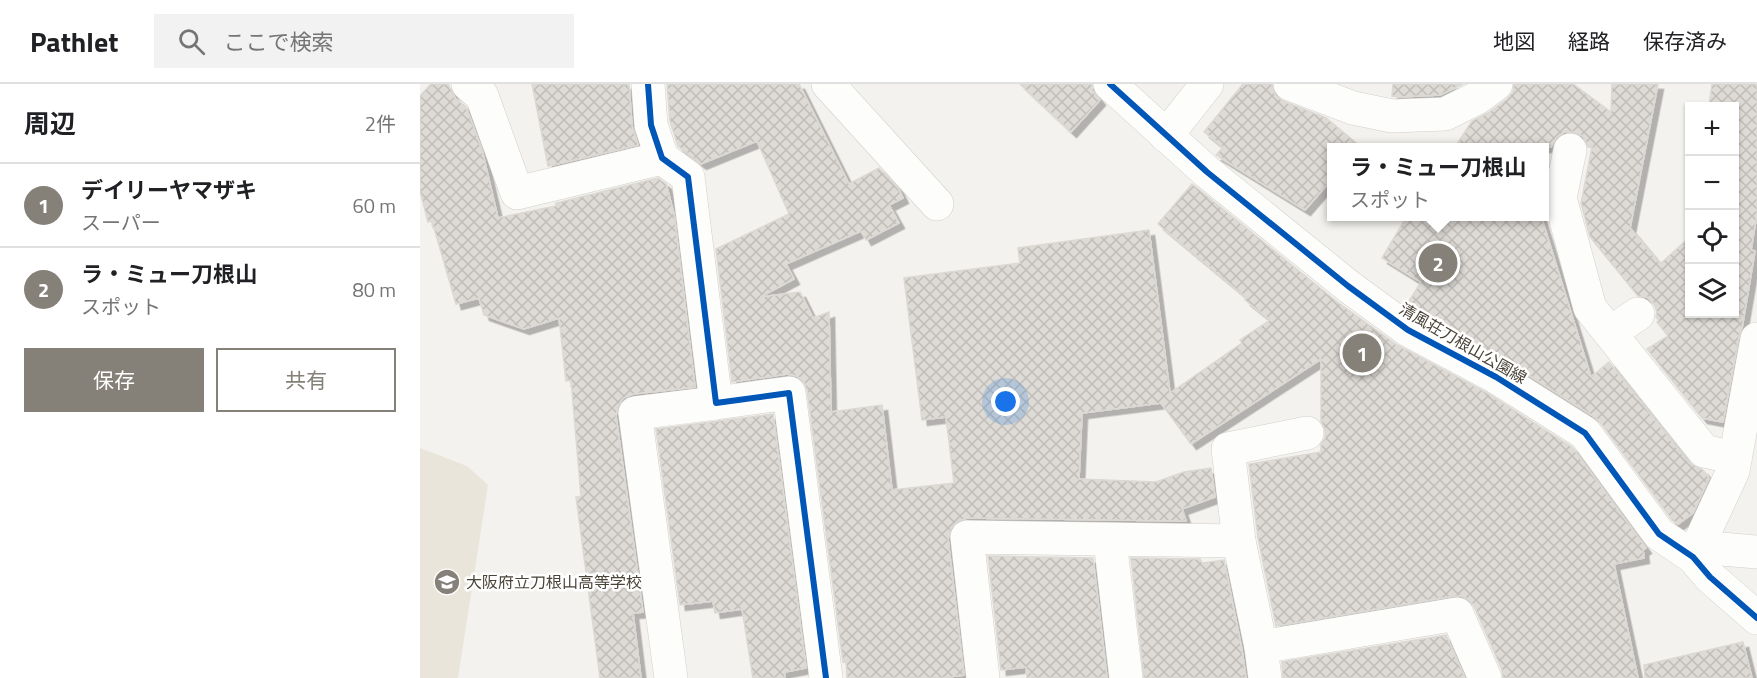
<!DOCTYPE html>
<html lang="ja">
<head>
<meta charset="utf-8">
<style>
	:root { --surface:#fff; --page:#f2f2f2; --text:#202124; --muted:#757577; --line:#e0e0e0; --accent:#868178 }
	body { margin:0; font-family:"Titillium Web","Noto Sans JP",sans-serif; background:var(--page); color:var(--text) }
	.controls { position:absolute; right:18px; top:18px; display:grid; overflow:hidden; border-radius:0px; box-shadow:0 2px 4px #0004 }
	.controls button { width:54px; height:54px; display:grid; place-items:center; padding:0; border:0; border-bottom:2px solid var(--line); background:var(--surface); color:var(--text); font:30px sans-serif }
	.you { position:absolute; left:586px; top:318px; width:21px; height:21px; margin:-15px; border:4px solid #fff; border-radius:50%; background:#1a73e8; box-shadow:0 0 0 9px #1a73e833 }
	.badge { display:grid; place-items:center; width:39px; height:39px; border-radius:50%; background:var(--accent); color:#fff; font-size:20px; font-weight:700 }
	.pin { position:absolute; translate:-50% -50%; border:3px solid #fff; box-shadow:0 2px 6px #0006 }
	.popup { position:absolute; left:907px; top:59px; width:222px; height:78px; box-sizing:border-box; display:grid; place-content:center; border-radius:0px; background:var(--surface); filter:drop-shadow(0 2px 4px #0005); font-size:20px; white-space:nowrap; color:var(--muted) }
	.popup b { font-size:22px; color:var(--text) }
	.popup::after { content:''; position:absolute; left:50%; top:100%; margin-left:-12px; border:12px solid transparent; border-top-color:var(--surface) }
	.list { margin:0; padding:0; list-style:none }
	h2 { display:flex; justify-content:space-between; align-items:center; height:78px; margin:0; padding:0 24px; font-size:26px }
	h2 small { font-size:20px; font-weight:400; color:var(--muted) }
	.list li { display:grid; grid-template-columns:39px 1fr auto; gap:18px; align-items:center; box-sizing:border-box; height:84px; padding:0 24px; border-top:2px solid var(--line) }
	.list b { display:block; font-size:22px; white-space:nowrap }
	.list p { margin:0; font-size:20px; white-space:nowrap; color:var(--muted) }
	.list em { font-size:20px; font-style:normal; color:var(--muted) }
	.actions { display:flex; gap:12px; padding:18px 24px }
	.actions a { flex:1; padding:14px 0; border:2px solid var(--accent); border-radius:0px; text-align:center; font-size:21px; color:var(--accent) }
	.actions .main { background:var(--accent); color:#fff }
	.icon { flex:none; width:33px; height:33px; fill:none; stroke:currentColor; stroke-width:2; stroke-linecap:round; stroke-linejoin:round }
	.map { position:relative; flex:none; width:1337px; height:594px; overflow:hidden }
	header { display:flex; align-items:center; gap:36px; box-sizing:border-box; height:84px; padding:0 30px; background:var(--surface); border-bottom:2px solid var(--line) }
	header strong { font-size:28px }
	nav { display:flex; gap:33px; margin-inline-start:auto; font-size:21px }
	.search { width:420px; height:54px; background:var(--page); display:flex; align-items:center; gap:15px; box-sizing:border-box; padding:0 21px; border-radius:0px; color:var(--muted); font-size:22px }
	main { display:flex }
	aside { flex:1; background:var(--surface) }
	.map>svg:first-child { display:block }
</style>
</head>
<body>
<header>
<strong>Pathlet</strong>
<div class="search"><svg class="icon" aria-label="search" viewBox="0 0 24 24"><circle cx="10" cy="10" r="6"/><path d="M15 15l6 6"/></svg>ここで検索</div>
<nav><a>地図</a><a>経路</a><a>保存済み</a></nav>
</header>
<main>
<aside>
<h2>周辺<small>2件</small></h2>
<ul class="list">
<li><span class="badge">1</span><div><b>デイリーヤマザキ</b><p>スーパー</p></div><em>60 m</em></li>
<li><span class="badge">2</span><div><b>ラ・ミュー刀根山</b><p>スポット</p></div><em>80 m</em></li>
</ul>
<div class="actions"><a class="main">保存</a><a>共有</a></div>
</aside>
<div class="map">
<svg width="1337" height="594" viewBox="0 0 1337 594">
	<defs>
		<pattern id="building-cross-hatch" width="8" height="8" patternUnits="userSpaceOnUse" patternTransform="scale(1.5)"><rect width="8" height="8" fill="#dedbd6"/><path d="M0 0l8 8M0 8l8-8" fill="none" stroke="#c0bdb8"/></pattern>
		<filter id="shadow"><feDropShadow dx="5.5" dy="5.5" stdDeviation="0" flood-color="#0004"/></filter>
	</defs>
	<rect width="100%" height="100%" fill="#f4f2ee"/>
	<path fill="#eae5da" d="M0 364 47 382 68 401 38 594H0Z"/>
	<g fill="url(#building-cross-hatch)" stroke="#dcd9d4" stroke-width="1.5" filter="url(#shadow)">
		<path d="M11 0H28L35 14 46 23 62 66 78 134 136 122V119L238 94 246 100 254 130 275 303 213 310 203 314 198 322 196 332 223 528 213 529 221 594H180L156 413H161L151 296 146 297 139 234 104 245 64 231 59 214 36 220 12 137 8 138 0 107V12Z"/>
		<path d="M112 0H209L212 42 218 61 128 82Z"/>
		<path d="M247 0H379L429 100 459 84 478 104 483 114 469 121 479 139 446 156 441 147 366 180 374 195 340 213 380 208 393 234 409 228 411 328 462 321 472 406 534 399 526 333 502 336 484 194 600 179 598 164 729 146 750 309 822 259 820 256 850 236 825 216 827 214 738 140 772 100 916 217 977 261 1067 309 1152 363 1226 464 1223 466 1224 474 1194 480 1218 594H1083L1082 586 1054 522 1049 516 1042 512H1034L856 542 838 454 829 380 901 368V360L905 354V346L901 337V275L771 360 741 319 662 329 659 395 736 398 764 388 791 384 795 413 762 425 766 437 547 434 538 437 531 444 528 455 544 591 521 594H427L426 577 423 578 387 306 384 298 377 292 367 290 312 298 296 165 369 130 337 57 281 80 258 62 250 37Z"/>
		<path d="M600 0H672V6L680 16 651 48Z"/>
		<path d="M823 0H852L855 11 863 17 906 34 941 63H912V95L885 126 796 71 803 63 784 48Z"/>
		<path d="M973 0H1043L1020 11 978 13 972 12Z"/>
		<path d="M1094 0H1153L1191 28 1192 0H1238L1210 144 1240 180 1269 154V230H1314V22H1289L1292 0H1337V130L1331 166 1335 167 1322 244 1319 252 1303 338 1282 334 1227 265 1248 252 1237 238 1239 236 1236 233 1237 228 1234 220 1227 213 1218 212 1170 153 1161 119 1172 63H1168L1163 52 1153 48H1144L1136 54 1131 63H1035L1052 37 1068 29 1087 15 1093 8Z"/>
		<path d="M987 132H1121L1171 293 1189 278 1269 379 1283 386 1289 394 1273 429 1258 440 1252 436 1180 338 1175 333 1086 277 998 230 986 222 1001 198 962 174Z"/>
		<path d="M353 330 386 584 365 588V594H333L322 525 295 529 293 517 260 521 236 345Z"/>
		<path d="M568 472 673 474 687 594H607L606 583 581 586Z"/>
		<path d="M711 474 780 475 782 479 804 476 822 566 826 594H724Z"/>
		<path d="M1026 551 1045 594H863L862 578Z"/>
		<path d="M1323 558 1332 594H1225L1224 581Z"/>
	</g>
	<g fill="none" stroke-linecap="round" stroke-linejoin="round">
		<g stroke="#d2d0cb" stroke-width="34">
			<g id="minor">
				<path d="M48 0 62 12 97 109 242 74"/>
				<path d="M228 0 231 41 242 74 268 93 296 319 369 309 406 594"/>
				<path d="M408 0 517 120"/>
				<path d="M690 0 787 88 928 202 988 246 1076 293 1165 349 1239 450 1273 473 1290 493 1337 534"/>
				<path d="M870 0 933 24 972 32 1025 30 1057 14 1076 0"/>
				<path d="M746 52 787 0"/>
				<path d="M1150 66 1140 114 1170 224 1284 367 1315 374"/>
				<path d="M1190 249 1218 230"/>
				<path d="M690 456 706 594"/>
				<path d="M1278 463 1337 468"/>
				<path d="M1273 473 1313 387 1337 255"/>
				<path d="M841 563 1037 530 1065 594"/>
				<path d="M251 594 215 329 296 319"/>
				<path d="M563 594 547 453 819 457"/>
				<path d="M845 594 841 563 819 457 808 365 887 349"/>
			</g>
		</g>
		<use href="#minor" stroke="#fdfdfc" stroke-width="33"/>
		<g stroke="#fff" stroke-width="10">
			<g id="cycleway">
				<path d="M228 0 231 41 242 74 268 93 296 319 369 309 406 594"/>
				<path d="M690 0 787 88 928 202 988 246 1076 293 1165 349 1239 450 1273 473 1290 493 1337 534"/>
			</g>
		</g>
		<use href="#cycleway" stroke="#0057b8" stroke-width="6"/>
	</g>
	<defs>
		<g id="school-disc" transform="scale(1.35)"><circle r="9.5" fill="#868178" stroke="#fff"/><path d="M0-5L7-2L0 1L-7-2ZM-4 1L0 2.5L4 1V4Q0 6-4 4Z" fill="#fff"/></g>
	</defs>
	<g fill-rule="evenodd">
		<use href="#school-disc" x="27" y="498"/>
	</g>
	<g text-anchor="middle" stroke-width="5" stroke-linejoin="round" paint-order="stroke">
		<g font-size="16" fill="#4b4439" stroke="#fff">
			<text transform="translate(1043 259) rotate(30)" y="6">清風荘刀根山公園線</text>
		</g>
		<g font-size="16" fill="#4b4439" stroke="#fff" text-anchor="start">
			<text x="46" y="504">大阪府立刀根山高等学校</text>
		</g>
	</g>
</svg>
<div class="controls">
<button>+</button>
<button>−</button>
<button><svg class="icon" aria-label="locate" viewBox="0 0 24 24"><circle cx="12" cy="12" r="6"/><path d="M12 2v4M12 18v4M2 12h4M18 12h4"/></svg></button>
<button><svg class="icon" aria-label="layers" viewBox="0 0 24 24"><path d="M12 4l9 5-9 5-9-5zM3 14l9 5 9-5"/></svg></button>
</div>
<div class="you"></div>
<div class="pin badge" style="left:942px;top:269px">1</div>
<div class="pin badge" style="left:1018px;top:179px">2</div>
<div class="popup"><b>ラ・ミュー刀根山</b>スポット</div>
</div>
</main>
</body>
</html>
